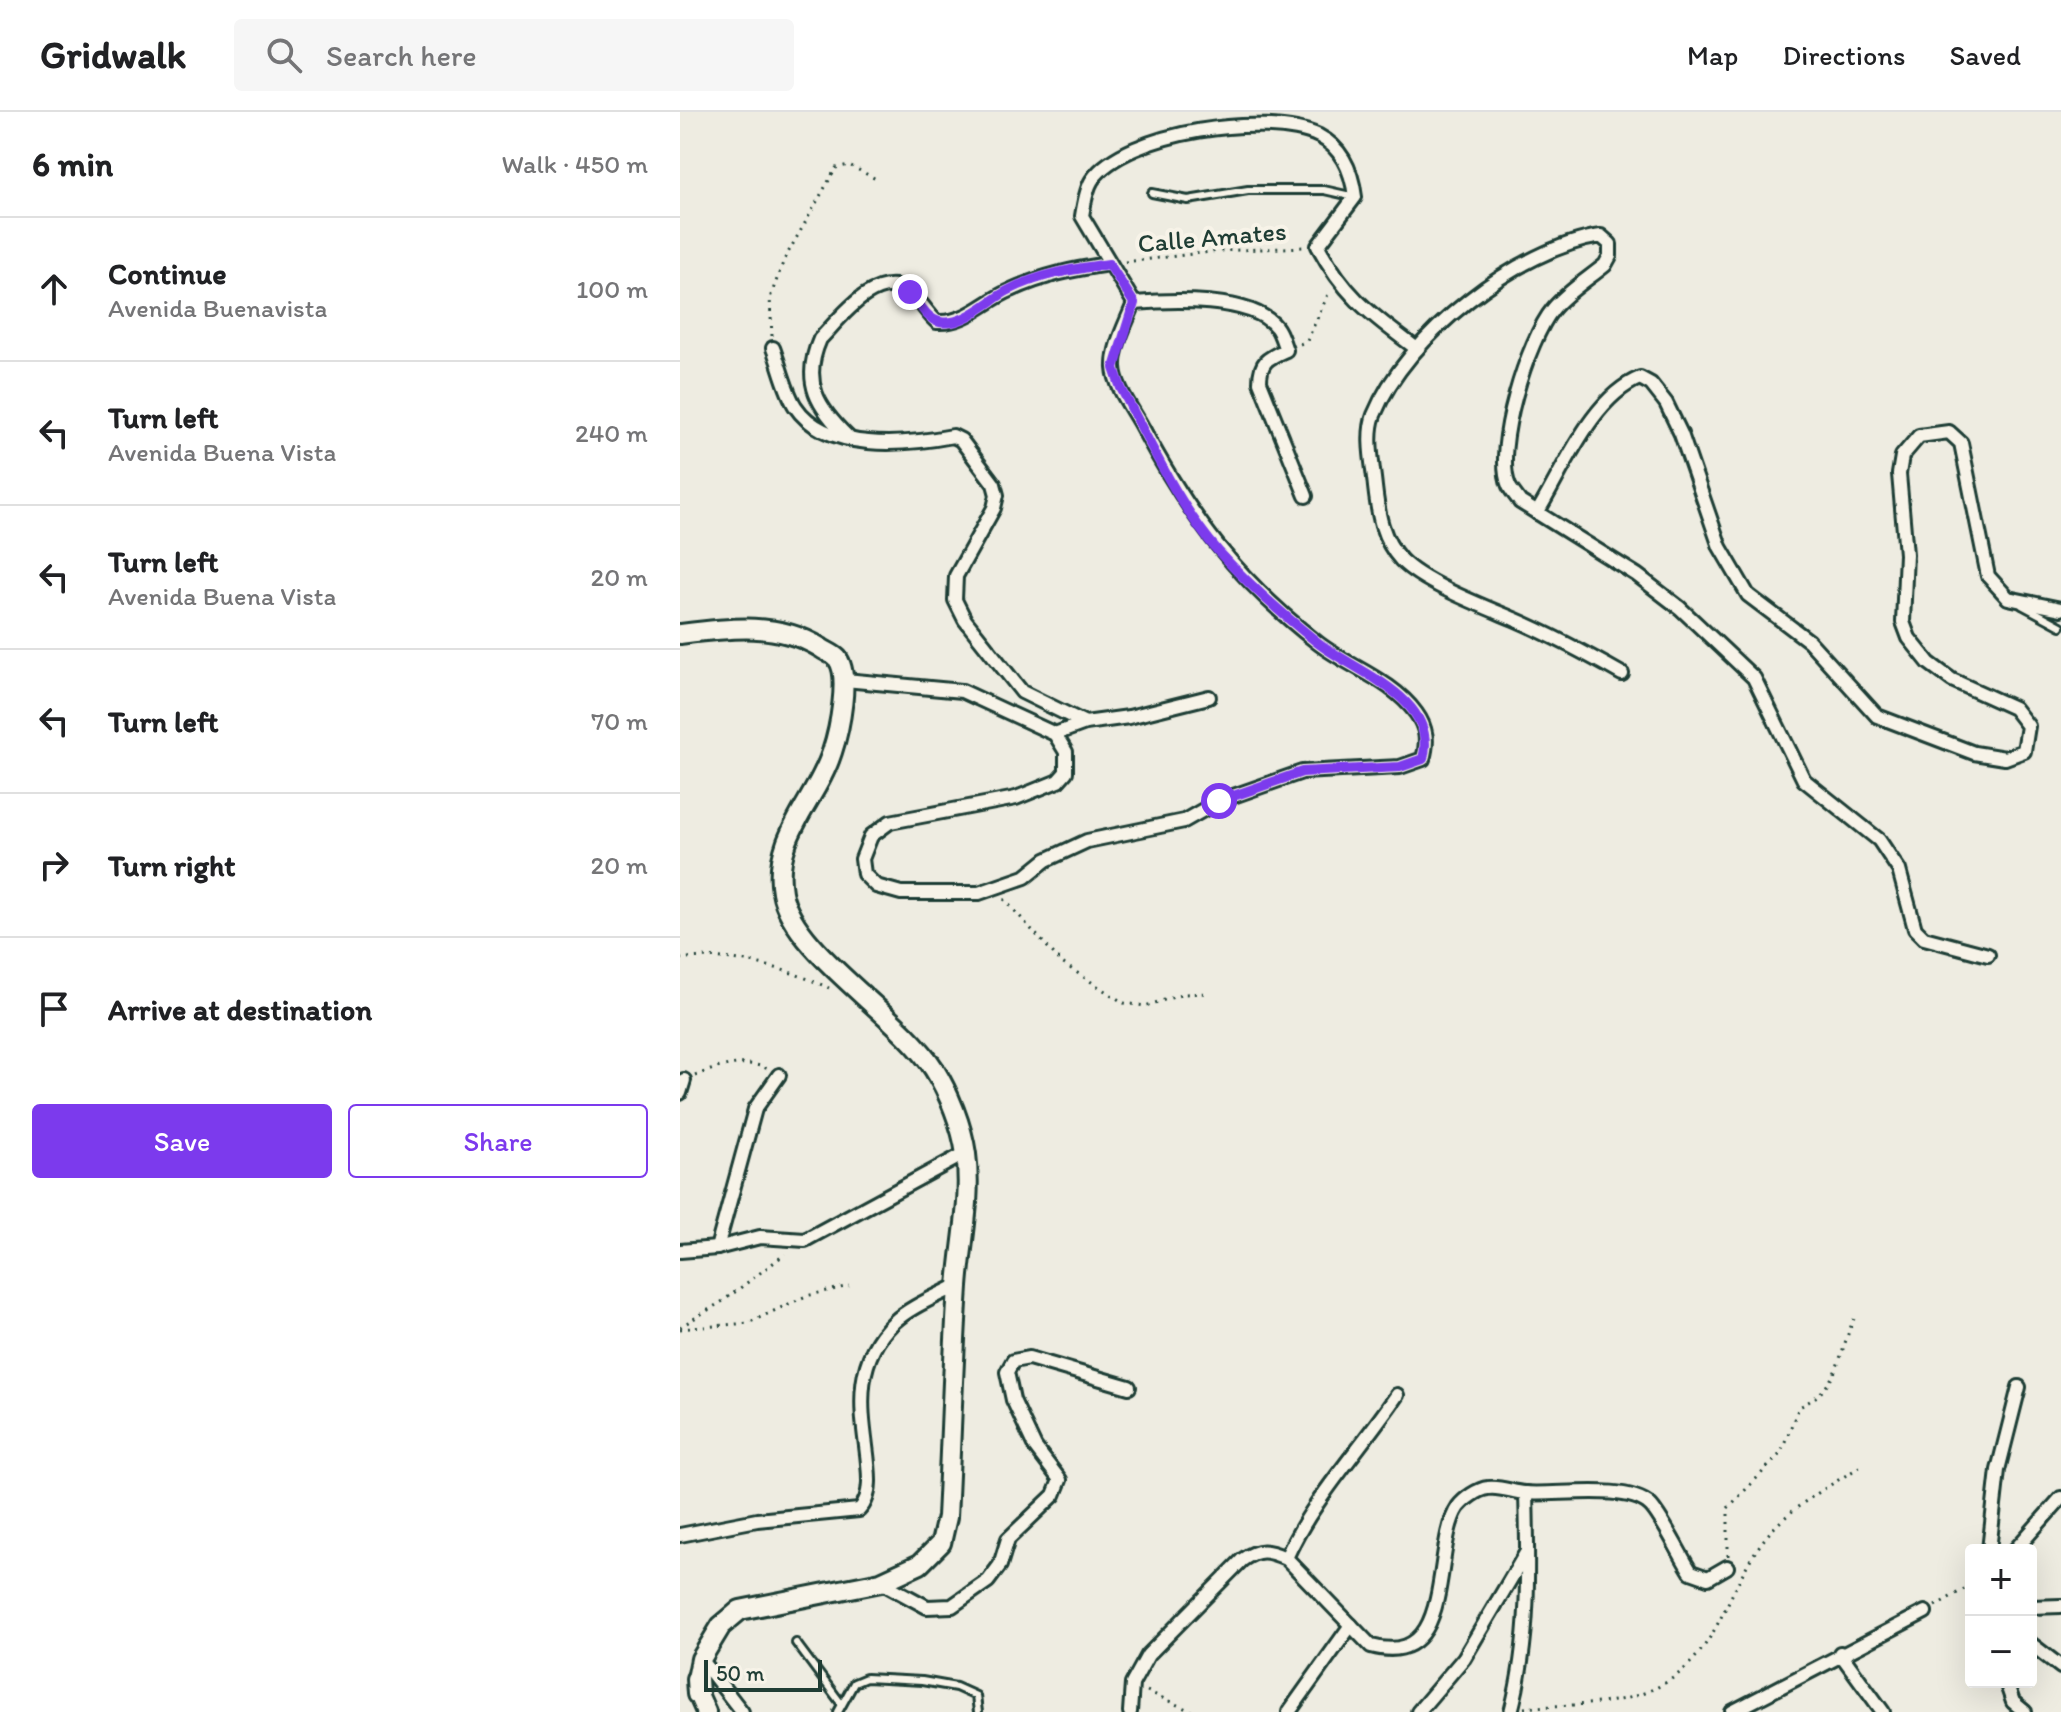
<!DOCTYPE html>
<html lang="en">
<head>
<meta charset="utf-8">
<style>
	:root { --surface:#fff; --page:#f6f6f6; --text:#202124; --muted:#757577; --line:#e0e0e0; --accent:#7c3aed }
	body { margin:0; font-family:Itim,sans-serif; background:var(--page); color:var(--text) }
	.controls { position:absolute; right:24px; bottom:24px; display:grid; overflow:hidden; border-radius:8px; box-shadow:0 8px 32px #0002 }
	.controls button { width:72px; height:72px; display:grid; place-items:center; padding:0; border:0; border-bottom:2px solid var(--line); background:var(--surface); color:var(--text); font:40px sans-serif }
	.scale { position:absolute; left:24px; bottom:20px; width:118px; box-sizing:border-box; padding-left:8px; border:4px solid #1f3d34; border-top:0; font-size:22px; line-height:28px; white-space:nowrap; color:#1f3d34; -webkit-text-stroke:6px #f7f3e8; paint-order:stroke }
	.stop { position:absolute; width:24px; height:24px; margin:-18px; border:6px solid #7c3aed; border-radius:50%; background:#fff }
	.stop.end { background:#7c3aed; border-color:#fff; box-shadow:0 2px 8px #0008 }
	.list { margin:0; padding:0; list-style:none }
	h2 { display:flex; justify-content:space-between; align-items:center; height:104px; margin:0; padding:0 32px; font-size:34px }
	h2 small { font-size:26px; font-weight:400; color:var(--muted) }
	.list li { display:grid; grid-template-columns:52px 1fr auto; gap:24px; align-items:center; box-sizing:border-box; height:144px; padding:0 32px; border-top:2px solid var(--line) }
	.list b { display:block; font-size:30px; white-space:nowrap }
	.list p { margin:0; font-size:26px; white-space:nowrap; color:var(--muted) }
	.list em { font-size:26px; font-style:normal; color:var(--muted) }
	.actions { display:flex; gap:16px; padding:24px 32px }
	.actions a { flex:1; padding:18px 0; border:2px solid var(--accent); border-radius:8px; text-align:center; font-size:28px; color:var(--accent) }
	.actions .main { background:var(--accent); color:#fff }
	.icon { flex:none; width:44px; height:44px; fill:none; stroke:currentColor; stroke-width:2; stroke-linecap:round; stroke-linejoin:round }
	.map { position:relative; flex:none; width:1381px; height:1600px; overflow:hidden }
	header { display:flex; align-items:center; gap:48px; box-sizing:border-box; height:112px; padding:0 40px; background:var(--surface); border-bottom:2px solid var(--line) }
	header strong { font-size:38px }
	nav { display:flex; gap:44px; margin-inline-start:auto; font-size:28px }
	.search { width:560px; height:72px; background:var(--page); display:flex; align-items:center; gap:20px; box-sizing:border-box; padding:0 28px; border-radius:8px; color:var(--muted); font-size:30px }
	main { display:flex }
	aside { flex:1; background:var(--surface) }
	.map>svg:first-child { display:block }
</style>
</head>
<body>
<header>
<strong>Gridwalk</strong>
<div class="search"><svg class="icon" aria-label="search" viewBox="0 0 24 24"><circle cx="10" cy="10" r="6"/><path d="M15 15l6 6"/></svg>Search here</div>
<nav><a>Map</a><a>Directions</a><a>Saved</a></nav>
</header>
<main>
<aside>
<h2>6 min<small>Walk · 450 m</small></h2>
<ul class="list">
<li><svg class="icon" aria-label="ahead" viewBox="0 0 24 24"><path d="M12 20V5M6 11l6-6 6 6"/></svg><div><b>Continue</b><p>Avenida Buenavista</p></div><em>100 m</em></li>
<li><svg class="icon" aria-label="left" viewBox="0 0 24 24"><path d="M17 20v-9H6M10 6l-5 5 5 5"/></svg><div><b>Turn left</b><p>Avenida Buena Vista</p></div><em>240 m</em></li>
<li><svg class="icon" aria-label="left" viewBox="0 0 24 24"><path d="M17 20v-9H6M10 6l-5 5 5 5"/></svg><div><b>Turn left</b><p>Avenida Buena Vista</p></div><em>20 m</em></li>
<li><svg class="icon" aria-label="left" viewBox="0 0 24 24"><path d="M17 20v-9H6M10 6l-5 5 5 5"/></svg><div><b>Turn left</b></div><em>70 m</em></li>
<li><svg class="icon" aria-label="right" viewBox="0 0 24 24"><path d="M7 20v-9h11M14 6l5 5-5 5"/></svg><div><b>Turn right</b></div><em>20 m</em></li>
<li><svg class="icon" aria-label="arrive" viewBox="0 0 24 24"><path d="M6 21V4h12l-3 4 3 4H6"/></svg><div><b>Arrive at destination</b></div></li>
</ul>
<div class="actions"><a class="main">Save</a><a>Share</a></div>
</aside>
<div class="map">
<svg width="1381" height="1600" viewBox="0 0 1381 1600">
	<rect width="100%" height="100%" fill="#eeece1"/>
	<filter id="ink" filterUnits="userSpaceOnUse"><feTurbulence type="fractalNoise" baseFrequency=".0125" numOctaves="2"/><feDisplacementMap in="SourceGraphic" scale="16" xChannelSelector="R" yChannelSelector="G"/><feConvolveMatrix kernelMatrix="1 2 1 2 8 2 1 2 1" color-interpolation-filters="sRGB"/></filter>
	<g filter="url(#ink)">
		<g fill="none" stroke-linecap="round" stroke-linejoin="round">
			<g stroke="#1f3d34" stroke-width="12">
				<g id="service">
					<path d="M472 81 508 88 568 78H644L675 85"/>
					<path d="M1342 493 1381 514"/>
					<path d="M116 1531 160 1590"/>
					<path d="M158 1600 174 1571 186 1566 242 1569 276 1575 296 1584 298 1600"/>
				</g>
			</g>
			<g stroke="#1f3d34" stroke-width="18">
				<g id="minor">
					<path d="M454 191C489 188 572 184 596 215 601 221 603 231 606 238 588 246 580 249 580 270L626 384"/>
					<path d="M93 236C100 254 105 278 115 294 146 341 226 333 273 324L281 328 314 372 317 383 314 396 276 464 275 488 285 508 342 580 405 611"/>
					<path d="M168 325C138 296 121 270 140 227 159 208 194 159 227 178 239 185 246 201 257 210 286 212 306 188 331 178 364 163 394 157 429 152"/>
					<path d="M857 401C884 357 912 285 960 266L971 272 986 291 1001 322 1040 435 1068 483 1129 529 1197 604 1294 641 1325 646 1344 639 1348 614 1334 596 1272 568 1249 551 1229 526 1223 510 1226 442 1219 362 1222 344 1239 324 1269 320 1281 331 1308 464 1328 486 1381 497"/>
					<path d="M942 562C907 542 871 523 834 507 803 494 743 471 721 448 702 427 698 402 695 375 693 353 686 324 694 303 726 224 839 136 921 124L930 132V144L925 153C908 167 887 180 873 197 848 227 813 338 829 374 832 380 837 385 840 390L957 463 1000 496 1074 566 1124 668 1199 728 1219 758 1235 817 1244 826 1308 843"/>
					<path d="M165 568 282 579 375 622 386 640V660L378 669 336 686 210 710 191 724 182 747 184 762 196 774 221 781H299L345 765 366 748 407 729 504 709 539 689 622 660 720 655 743 647C748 630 747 616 736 601 712 568 669 555 638 531 555 466 511 406 462 315 453 298 435 275 434 255 433 234 447 210 454 191L402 104C404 93 406 77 412 68 446 19 588 0 639 24 662 36 672 60 675 85L638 134C666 186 691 202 737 237"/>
					<path d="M375 622 405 611 449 605 529 585"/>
					<path d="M0 981 4 968"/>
					<path d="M37 1136 75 997 99 963"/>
					<path d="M0 1139 37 1136 80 1125 125 1128 286 1041"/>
					<path d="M0 1423 77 1408 179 1398C212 1366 147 1273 214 1210 231 1194 258 1184 278 1173"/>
					<path d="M1309 1438 1318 1358 1339 1275"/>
					<path d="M1335 1438 1381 1386"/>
					<path d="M606 1446C632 1388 681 1336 717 1283"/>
					<path d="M201 1470 247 1495 272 1494 308 1469 320 1453 328 1427 374 1383 380 1368 355 1335 333 1288 327 1260 333 1249 349 1246 449 1275"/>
					<path d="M1351 1495 1381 1494"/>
					<path d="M1351 1532 1381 1555"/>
					<path d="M1160 1541 1203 1600"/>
					<path d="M21 1547 62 1600"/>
					<path d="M1326 1570 1333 1590 1345 1600"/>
					<path d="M450 1600 452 1572 468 1543 562 1448C579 1436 587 1438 606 1446L691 1534C777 1557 751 1435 778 1395 784 1387 798 1377 808 1376 819 1374 833 1380 844 1381 876 1384 946 1371 970 1393 981 1403 1001 1445 1011 1460L1028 1466 1047 1455"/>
					<path d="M609 1600 671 1513"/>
					<path d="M738 1600 784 1546 846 1441"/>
					<path d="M831 1600C850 1528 848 1455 846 1381"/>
					<path d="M1052 1600 1245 1500"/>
				</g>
			</g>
			<g stroke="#1f3d34" stroke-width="24">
				<g id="secondary">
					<path d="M0 522C48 516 98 509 141 536 145 539 153 542 157 546 171 563 159 619 152 640 137 688 92 724 102 780 112 840 219 902 254 957 269 981 282 1014 286 1042 292 1086 281 1131 278 1175 273 1251 271 1328 267 1405L261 1431 240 1452 201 1470 60 1498 41 1514 21 1547 17 1567"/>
					<path d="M18 1582 26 1600"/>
				</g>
			</g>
			<g stroke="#1f3d34" stroke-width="26">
				<path id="primary" d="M17 1567 18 1582"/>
			</g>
			<g stroke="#1f3d34" stroke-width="3" stroke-dasharray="2 6" stroke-linecap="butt">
				<path d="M445 150 539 139 624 135"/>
				<path d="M92 224 90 186 104 148 156 56 169 53 196 67"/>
				<path d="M620 232 627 229 650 178"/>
				<path d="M324 787 382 851 444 891 465 894 504 882 529 881"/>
				<path d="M0 847C48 840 104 855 149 876"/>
				<path d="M15 964C39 954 64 946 88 957"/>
				<path d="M0 1215 43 1189 105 1142"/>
				<path d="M0 1217 68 1211 126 1184 169 1174"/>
				<path d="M1048 1444V1396L1100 1342 1119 1295C1160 1276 1157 1245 1174 1207"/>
				<path d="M1255 1494 1291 1473"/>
				<path d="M467 1579 513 1600"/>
				<path d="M844 1596C883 1592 927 1595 964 1581 1044 1551 1042 1473 1092 1418 1116 1392 1151 1373 1181 1354"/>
			</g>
			<use href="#service" stroke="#f7f3e8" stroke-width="6"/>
			<use href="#minor" stroke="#f7f3e8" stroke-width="12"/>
			<use href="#secondary" stroke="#f7f3e8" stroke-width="18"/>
			<use href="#primary" stroke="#f7f3e8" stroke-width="20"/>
		</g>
	</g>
	<g fill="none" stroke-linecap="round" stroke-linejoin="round" filter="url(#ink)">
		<path stroke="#7c3aed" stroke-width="10" d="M230 180C238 190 247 208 260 210 282 215 309 189 327 179 359 162 393 157 429 152L454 191 434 256 441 276C470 330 497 392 538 439 568 472 603 503 637 530 675 560 759 586 743 647L720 655 622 660 539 689"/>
	</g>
	<g text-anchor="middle" stroke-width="8" stroke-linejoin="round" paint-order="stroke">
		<g font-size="26" fill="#1f3d34" stroke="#f7f3e8">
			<text transform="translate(532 125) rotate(-5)" y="9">Calle Amates</text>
		</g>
	</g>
</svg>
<div class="controls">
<button>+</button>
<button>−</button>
</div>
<div class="scale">50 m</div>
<div class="stop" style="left:539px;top:689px"></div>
<div class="stop end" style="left:230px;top:180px"></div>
</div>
</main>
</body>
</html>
